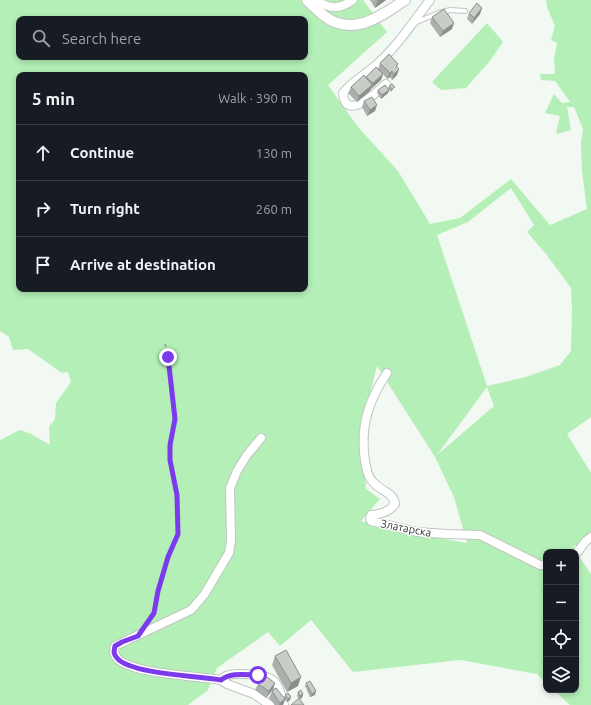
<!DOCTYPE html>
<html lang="en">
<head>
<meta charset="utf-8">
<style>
	:root { --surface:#171b24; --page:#242831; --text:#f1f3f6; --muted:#9ea1a6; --line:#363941 }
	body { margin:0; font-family:Ubuntu,sans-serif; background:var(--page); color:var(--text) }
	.controls { position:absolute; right:12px; bottom:12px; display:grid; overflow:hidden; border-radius:8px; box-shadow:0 2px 6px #0003 }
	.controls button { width:36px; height:36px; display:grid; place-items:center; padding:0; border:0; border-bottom:1px solid var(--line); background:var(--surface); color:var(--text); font:20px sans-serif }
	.stop { position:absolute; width:12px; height:12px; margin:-9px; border:3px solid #7c3aed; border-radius:50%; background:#fff }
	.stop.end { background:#7c3aed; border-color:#fff; box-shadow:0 1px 4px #0008 }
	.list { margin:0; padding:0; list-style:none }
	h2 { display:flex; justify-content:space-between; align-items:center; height:52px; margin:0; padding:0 16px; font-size:17px }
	h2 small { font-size:13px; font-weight:400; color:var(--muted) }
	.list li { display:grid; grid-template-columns:26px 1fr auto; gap:12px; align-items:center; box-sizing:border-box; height:56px; padding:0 16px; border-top:1px solid var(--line) }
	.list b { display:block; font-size:15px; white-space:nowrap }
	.list em { font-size:13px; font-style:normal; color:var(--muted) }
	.icon { flex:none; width:22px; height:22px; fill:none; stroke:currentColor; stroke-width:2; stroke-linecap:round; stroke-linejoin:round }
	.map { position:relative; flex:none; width:591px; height:705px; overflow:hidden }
	.search { position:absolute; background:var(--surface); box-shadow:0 2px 6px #0003; left:16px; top:16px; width:292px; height:44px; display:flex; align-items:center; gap:10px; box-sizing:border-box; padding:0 14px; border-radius:8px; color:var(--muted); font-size:15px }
	.panel { position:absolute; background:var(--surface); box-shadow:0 2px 6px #0003; left:16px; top:72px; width:292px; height:220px; border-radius:8px }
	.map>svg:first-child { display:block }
</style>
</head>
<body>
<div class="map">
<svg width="591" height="705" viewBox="0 0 591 705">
	<rect width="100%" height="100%" fill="#f2f8f2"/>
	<g fill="#b4efb7" fill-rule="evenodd">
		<path d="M0 0H363L387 32 328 85 358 127 398 171 430 224 460 218 511 179 550 225 587 209 582 171 581 144 583 129 574 107H567L571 130 556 134 560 116 545 113 554 94 562 103 570 102 555 81 541 80 540 74H555L554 59 557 43 551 40 555 26 547 7 546 0H591V417L567 434 591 473V537L573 547 576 552H546V683L537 674 460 660 353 672 311 620 280 646 268 632 217 668 208 690 188 705H0V440L20 430 31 434 50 445 49 427 55 419 56 403 71 382 68 372 62 373 28 349 13 350 9 337 0 331ZM19 19H305V57H19ZM19 75H305V289H19ZM511 188 534 225 527 232 546 254 571 288 572 310 571 351 560 365 526 377 487 386 437 235 468 222ZM377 366 435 457 454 497 467 543 427 536 361 521 380 499 366 489 361 430ZM487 387 494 406 437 455Z"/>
		<path d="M487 23 503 42 489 62 466 88 441 90 432 82Z"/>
		<path d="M576 552 591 574V705H570L554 690H576Z"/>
	</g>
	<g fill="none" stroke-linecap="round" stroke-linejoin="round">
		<g stroke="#c0c6c0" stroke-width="6">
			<path id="service" d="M414 23 439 13 450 10 465 11"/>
		</g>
		<g stroke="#c0c6c0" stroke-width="10">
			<g id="minor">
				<path d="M315 0C329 9 339 10 353 0"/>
				<path d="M386 84C377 92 345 123 343 93 352 81 365 75 376 65 397 47 413 22 430 0"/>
				<path d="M387 373C368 401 360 427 365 461 367 469 367 477 374 483 381 491 394 493 395 504 389 512 381 514 371 515L370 518 371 521 418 532 447 534 480 535 540 565H546"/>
				<path d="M261 438 247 455 237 471 230 488 231 540 229 553 204 595 191 610 115 646C114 651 113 654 117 658 130 674 199 676 221 680 222 679 225 676 226 676 235 672 269 674 275 682 280 688 282 697 284 705"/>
				<path d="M576 554 586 541 591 537"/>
				<path d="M221 680 227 684 254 694 270 705"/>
			</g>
		</g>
		<g stroke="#c0c6c0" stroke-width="12">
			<path id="tertiary" d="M307 0C312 5 317 10 323 15 351 38 380 17 405 0"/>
		</g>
		<path stroke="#949894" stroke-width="1.5" stroke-dasharray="3 3" stroke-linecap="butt" d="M148 621 154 613 158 591 168 557 178 534 177 495 170 460V445L175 419 165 343"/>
		<use href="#service" stroke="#fff" stroke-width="4"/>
		<use href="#minor" stroke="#fff" stroke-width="8"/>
		<use href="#tertiary" stroke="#fff" stroke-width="10"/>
	</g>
	<g fill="#acb0ac">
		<path d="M370 0H386L375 8Z"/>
		<path d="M482 8 480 14 472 24 467 19 469 13Z"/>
		<path d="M432 17 452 29 440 37 430 23Z"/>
		<path d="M380 63 398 64 397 67V75L392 80 390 77 387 79 383 74 381 80 371 89 370 91 357 102 348 93 351 87 366 78V77L378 69Z"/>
		<path d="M389 86 393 90 391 92 389 90 388 93 381 99 377 93 378 90 388 89Z"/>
		<path d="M364 101 377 105 375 111 367 116 362 107Z"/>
		<path d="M275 656 298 686 287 692 272 665Z"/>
		<path d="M275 683 273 689 266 698 255 690 258 684Z"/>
		<path d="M306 683 315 695 310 697 305 686Z"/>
		<path d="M272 691 284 697 285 695 290 700 287 702 285 700 283 705H275L269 698Z"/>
		<path d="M298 692 303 694 302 698 299 699 297 696Z"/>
	</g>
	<g fill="#8c908c">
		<path d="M378 0H386L375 8Z"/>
		<path d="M482 8 480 14 472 24 474 18Z"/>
		<path d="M454 23 452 29 440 37 443 31Z"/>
		<path d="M399 69 397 75 392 80 394 74Z"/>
		<path d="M392 71 390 77 387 79 390 73Z"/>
		<path d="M383 74 381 80 371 89 373 83Z"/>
		<path d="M372 85 370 91 357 102 359 96Z"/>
		<path d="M389 90 388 93 381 99 382 95Z"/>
		<path d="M377 105 375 111 367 116 370 110Z"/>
		<path d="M301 677 298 686 287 692 291 683Z"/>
		<path d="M275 683 273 689 266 698 269 691Z"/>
		<path d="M316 691 315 695 310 697 312 694Z"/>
		<path d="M303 694 302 698 299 699 300 696Z"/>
		<path d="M291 697 290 700 287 702 288 699Z"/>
		<path d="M285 699 283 705H279L280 703Z"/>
	</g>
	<g fill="#c8cdc8" stroke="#8c908c">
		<path d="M477 3 482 8 474 18 469 13Z"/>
		<path d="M444 9 454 23 443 31 432 17Z"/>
		<path d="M389 54 398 64 396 66 399 69 394 74 392 71 390 73 380 63Z"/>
		<path d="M376 67 383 74 373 83 366 77Z"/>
		<path d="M364 75 372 85 359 96 351 87Z"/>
		<path d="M392 84 395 87 392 89 389 86Z"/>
		<path d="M385 85 389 90 382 95 378 90Z"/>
		<path d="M372 97 377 105 370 110 364 101Z"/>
		<path d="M286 650 301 677 291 683 275 656Z"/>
		<path d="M264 675 275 683 269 691 258 684Z"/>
		<path d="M310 681 316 691 312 694 306 683Z"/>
		<path d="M276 688 285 699 280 703 272 691Z"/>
		<path d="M301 690 303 694 300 696 298 692Z"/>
		<path d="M288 693 291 697 288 699 285 695Z"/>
		<path d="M299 698 304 705H291Z"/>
	</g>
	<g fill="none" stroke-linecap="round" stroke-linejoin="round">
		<path stroke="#7c3aed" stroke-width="5" d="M168 357 175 419 170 445V460L177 495 178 534 168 557 158 591 154 613 138 636 122 642 115 646C114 651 113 654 117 658 130 674 199 676 221 680 231 672 246 675 258 675"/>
	</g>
	<g text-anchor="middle" stroke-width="3" stroke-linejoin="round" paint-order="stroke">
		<g font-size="11" fill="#2f312f" stroke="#fff">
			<text transform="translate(406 528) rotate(11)" y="4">Златарска</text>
		</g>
	</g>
</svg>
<div class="controls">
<button>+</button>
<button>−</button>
<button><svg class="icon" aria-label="locate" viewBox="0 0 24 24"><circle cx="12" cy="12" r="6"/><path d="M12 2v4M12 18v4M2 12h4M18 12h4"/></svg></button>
<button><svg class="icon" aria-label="layers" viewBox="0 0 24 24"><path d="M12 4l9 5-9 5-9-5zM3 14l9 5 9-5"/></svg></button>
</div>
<div class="stop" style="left:258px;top:675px"></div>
<div class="stop end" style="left:168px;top:357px"></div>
<div class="search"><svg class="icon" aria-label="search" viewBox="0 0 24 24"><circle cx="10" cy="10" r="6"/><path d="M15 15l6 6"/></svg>Search here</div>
<section class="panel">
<h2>5 min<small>Walk · 390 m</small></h2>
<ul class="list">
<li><svg class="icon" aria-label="ahead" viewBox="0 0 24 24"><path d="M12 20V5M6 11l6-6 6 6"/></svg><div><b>Continue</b></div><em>130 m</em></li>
<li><svg class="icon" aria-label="right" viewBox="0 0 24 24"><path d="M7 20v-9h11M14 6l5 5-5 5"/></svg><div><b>Turn right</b></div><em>260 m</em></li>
<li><svg class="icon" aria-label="arrive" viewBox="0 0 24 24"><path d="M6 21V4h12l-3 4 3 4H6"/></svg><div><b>Arrive at destination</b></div></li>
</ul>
</section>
</div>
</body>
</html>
